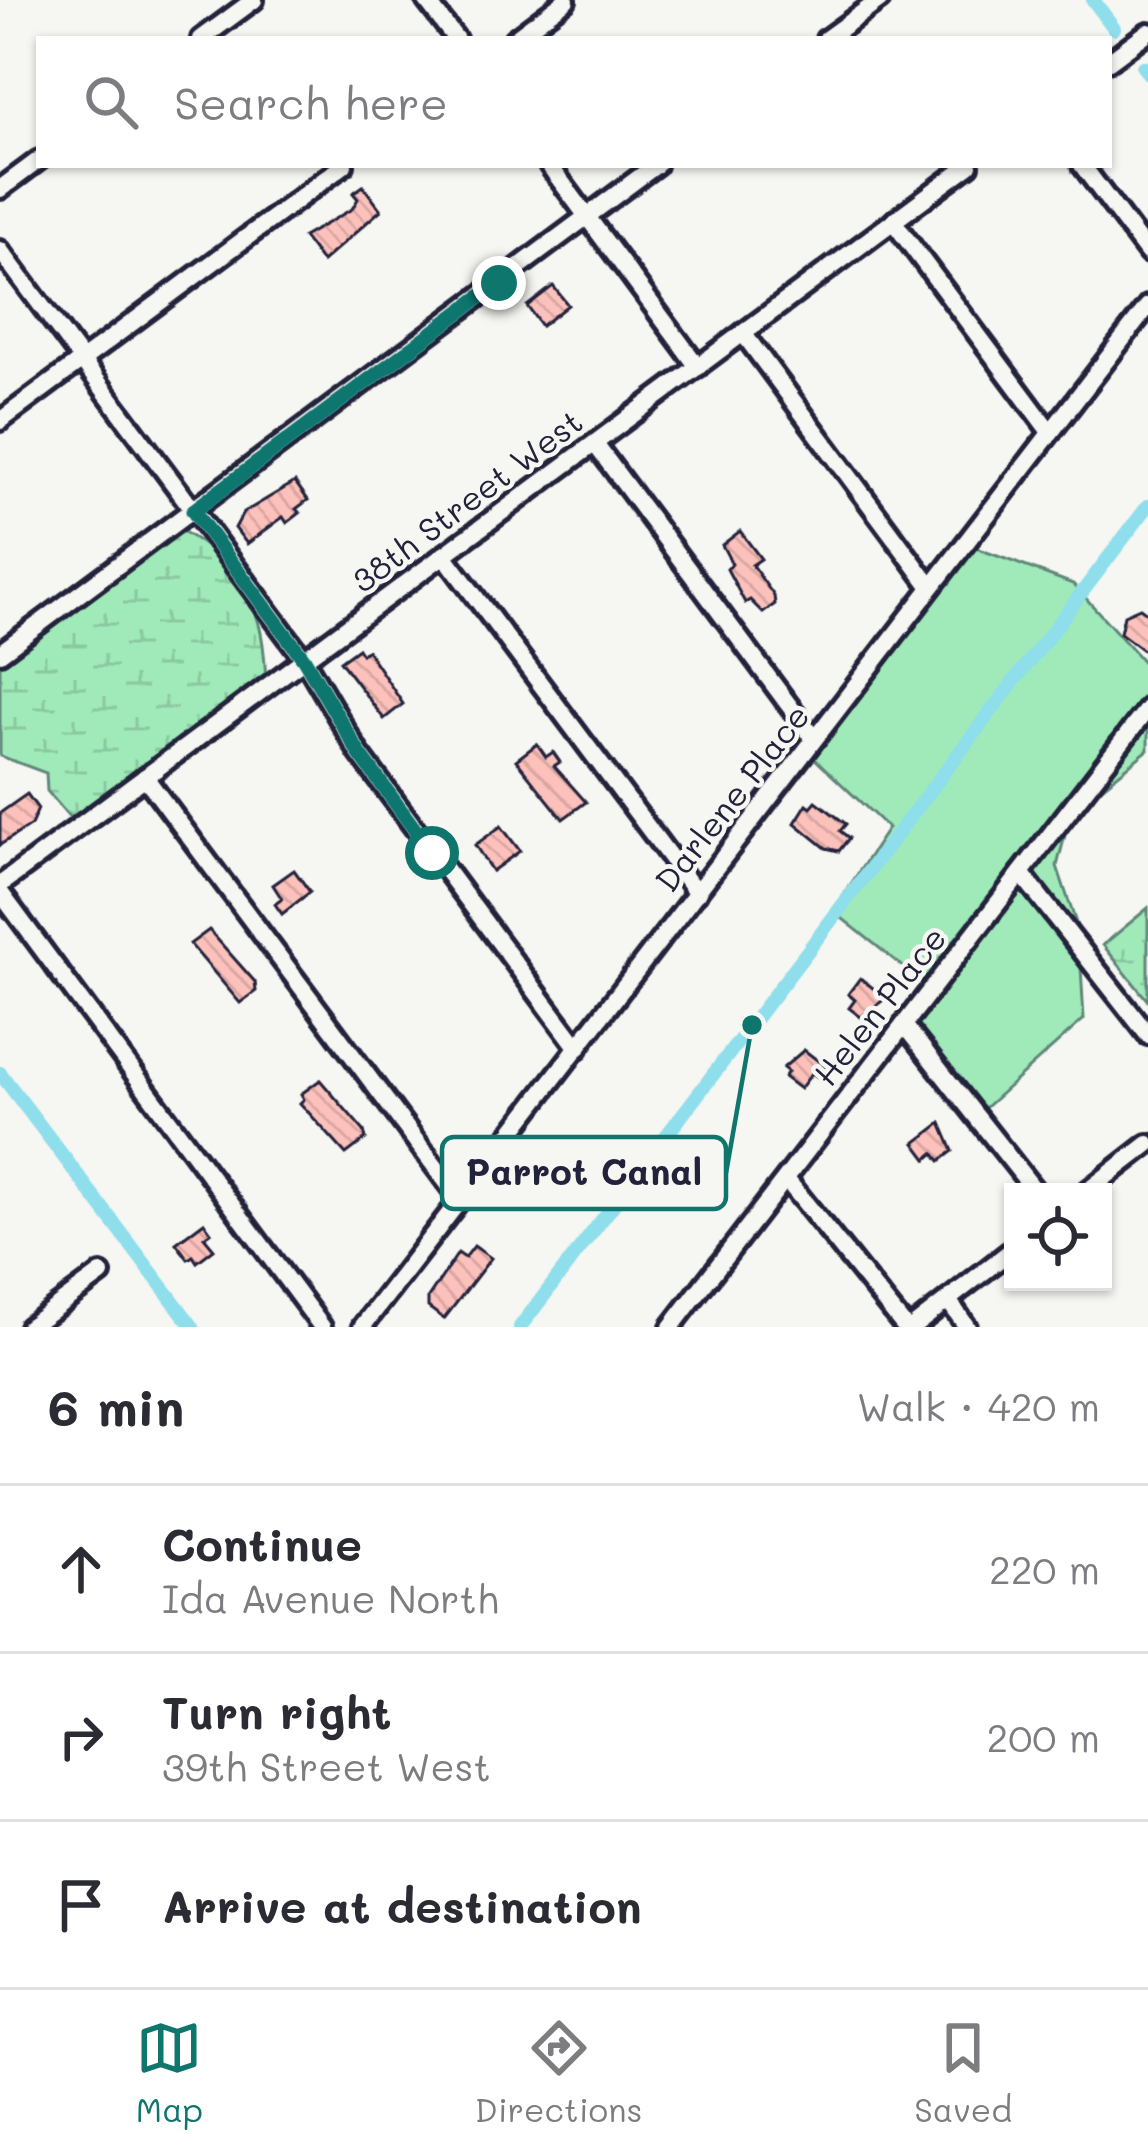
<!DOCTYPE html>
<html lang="en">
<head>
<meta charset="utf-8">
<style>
	:root { --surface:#fff; --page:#f2f2f3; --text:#2b2b33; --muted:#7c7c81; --line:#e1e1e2; --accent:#0f766e }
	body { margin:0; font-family:Mali,sans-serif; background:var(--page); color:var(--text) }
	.controls { position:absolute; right:36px; bottom:36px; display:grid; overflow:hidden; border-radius:0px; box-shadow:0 3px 9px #0004 }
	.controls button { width:108px; height:108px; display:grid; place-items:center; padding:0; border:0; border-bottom:3px solid var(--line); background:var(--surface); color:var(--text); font:60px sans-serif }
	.stop { position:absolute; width:36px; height:36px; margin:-27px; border:9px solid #0f766e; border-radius:50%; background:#fff }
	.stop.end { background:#0f766e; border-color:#fff; box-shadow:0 3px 12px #0008 }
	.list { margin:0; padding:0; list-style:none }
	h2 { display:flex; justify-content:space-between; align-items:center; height:156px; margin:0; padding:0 48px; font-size:51px }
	h2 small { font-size:39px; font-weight:400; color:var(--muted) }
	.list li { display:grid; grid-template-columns:78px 1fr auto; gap:36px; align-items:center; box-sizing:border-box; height:168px; padding:0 48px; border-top:3px solid var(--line) }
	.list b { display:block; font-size:45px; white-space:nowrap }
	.list p { margin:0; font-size:39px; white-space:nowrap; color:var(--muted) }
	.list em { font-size:39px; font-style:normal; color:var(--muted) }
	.icon { flex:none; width:66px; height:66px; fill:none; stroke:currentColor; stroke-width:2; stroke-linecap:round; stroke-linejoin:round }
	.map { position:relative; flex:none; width:1148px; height:1327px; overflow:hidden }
	.search { position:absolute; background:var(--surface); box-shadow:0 3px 9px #0004; left:36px; right:36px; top:36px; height:132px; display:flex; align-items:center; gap:30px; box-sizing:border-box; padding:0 42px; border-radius:0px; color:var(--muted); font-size:45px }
	.sheet { height:660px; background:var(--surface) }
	nav { display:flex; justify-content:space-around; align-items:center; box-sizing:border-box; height:168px; border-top:3px solid var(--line); background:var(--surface); font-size:33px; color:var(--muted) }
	nav a { display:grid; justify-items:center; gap:6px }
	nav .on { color:var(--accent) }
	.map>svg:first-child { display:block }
</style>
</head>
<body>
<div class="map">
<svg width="1148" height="1327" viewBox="0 0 1148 1327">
	<defs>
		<pattern id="wetland-marsh" width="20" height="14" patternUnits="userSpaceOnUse" patternTransform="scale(3)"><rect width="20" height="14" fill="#a0eab9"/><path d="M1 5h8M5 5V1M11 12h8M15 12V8" fill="none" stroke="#8ac8a0"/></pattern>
		<pattern id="building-back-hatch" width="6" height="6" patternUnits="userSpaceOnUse" patternTransform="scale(3)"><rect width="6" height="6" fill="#fdc1bc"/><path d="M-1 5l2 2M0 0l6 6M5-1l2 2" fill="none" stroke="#d9a6a2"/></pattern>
	</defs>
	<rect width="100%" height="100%" fill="#f6f6f2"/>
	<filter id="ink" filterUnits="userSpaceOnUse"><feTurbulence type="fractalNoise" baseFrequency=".00833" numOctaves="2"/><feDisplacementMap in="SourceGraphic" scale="24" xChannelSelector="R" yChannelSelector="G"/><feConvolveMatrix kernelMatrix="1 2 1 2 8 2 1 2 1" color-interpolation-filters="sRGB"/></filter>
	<g filter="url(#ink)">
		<path fill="#a0eab9" stroke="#61867a" stroke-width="3" d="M965 544 1073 584 1148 667V750L1071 812 1057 866 1079 932 1084 1019 977 1115 908 1044 937 994 833 911 888 828 812 756Z"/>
		<g fill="url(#wetland-marsh)" stroke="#61867a" stroke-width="3">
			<path d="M170 524C245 564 265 605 266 689L72 820 47 791 46 773 0 756V646Z"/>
			<path d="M1148 908V1001L1103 945Z"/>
		</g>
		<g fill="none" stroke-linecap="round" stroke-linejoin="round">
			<g stroke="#8edeeb" stroke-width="14">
				<path d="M1093 0 1114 28"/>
				<path d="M1143 67 1148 73"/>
				<path d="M0 1073 193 1327"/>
				<path d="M520 1327 1148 506"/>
			</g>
		</g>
		<g fill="url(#building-back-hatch)" stroke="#22223b" stroke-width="3">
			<path d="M363 186 381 210 322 262 303 237 352 209 358 199 353 193Z"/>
			<path d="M553 286 568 305 541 326 527 306Z"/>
			<path d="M295 482 308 500 296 509 300 513 287 523 283 517 247 544 235 528 243 513Z"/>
			<path d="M740 531 761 559 752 565 774 596 775 604 763 613 750 600 745 603 727 569 732 564 722 545Z"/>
			<path d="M1140 608 1148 614V654L1120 633 1124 615Z"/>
			<path d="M358 648 362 654 367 650 403 704 384 719 340 661Z"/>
			<path d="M537 744 546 757 553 752 560 762 554 766 586 802 563 819 516 760Z"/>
			<path d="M27 794 38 809 31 825 0 845V813Z"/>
			<path d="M816 801 846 824 840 831 849 838 839 851 826 848 795 823 807 804 811 807Z"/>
			<path d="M501 826 520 851 492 871 475 845Z"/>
			<path d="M294 870 310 892 282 914 275 904 282 899 273 885Z"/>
			<path d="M209 930 255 982 256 991 240 1003 190 944Z"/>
			<path d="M860 978 886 998 861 1017 849 1008 855 1000 848 994Z"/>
			<path d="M804 1050 830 1070 822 1080 812 1073 800 1089 784 1077 788 1072 783 1068Z"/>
			<path d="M320 1080 364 1131 366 1139 346 1154 300 1103 304 1099 301 1094Z"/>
			<path d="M941 1123 953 1151 940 1161 934 1153 927 1159 915 1143Z"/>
			<path d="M204 1222 211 1232 204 1237 214 1249 197 1262 193 1256 188 1259 176 1243Z"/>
			<path d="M474 1246 491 1258 444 1319 428 1307V1298L458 1253 465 1258Z"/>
		</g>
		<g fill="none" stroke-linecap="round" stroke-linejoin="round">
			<g stroke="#22223b" stroke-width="26">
				<g id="minor">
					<path d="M426 0 456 39"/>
					<path d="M201 39 254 0"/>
					<path d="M514 39 566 0"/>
					<path d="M826 39 880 0"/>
					<path d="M1109 61 1148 32"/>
					<path d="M549 165 698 367"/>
					<path d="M1082 165 1148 253"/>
					<path d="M0 189 39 160"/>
					<path d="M893 221 1050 432"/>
					<path d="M0 250 304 659 359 753 578 1048"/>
					<path d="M743 333 931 587"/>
					<path d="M0 421 344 165"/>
					<path d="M595 444 814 739"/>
					<path d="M444 555 697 893"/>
					<path d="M0 653 656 165"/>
					<path d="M145 777 460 1200"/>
					<path d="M1021 873 1148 1035"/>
					<path d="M0 885 969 165"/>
					<path d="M0 892 322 1327"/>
					<path d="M904 1025 1036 1192"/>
					<path d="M786 1179 905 1327"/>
					<path d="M1086 1192 1148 1144"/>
					<path d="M948 1300 967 1327"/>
					<path d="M29 1327 101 1274"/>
					<path d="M362 1327 1148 306"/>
					<path d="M671 1327 1148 708"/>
					<path d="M913 1327 1013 1249"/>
				</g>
			</g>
			<use href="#minor" stroke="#f6f6f2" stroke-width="16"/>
		</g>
	</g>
	<g fill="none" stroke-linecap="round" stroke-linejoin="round" filter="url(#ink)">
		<path stroke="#0f766e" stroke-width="15" d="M432 853 359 753 304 659 193 511 499 283"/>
	</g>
	<g text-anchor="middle" stroke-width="9" stroke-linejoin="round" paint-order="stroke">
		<g font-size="33" fill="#22223b" stroke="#f6f6f2">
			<text transform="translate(467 501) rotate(-37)" y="12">38th Street West</text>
			<text transform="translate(732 798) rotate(-52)" y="12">Darlene Place</text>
			<text transform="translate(880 1006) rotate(-52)" y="12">Helen Place</text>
		</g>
	</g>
	<path fill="none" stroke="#0f766e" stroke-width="4.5" d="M752 1025L726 1173"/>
	<circle fill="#0f766e" stroke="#f6f6f2" stroke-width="4.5" cx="752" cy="1025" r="12"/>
	<rect fill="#f6f6f2" stroke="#0f766e" stroke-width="4.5" x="442" y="1137" width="284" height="72" rx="12"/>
	<g font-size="36" text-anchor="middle" font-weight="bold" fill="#22223b">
		<text x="584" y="1185">Parrot Canal</text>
	</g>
</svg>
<div class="controls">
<button><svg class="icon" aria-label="locate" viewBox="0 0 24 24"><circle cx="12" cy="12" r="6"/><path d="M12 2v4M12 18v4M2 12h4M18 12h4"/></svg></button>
</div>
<div class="stop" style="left:432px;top:853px"></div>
<div class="stop end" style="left:499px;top:283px"></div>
<div class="search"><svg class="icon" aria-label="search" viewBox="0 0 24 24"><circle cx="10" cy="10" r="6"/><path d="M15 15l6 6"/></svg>Search here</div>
</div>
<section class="sheet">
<h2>6 min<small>Walk · 420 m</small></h2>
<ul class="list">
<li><svg class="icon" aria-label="ahead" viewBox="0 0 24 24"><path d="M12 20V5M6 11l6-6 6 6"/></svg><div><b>Continue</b><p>Ida Avenue North</p></div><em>220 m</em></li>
<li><svg class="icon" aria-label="right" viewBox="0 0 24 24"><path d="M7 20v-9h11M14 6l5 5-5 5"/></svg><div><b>Turn right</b><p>39th Street West</p></div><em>200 m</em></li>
<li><svg class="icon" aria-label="arrive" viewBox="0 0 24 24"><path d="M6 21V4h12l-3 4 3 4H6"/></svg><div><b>Arrive at destination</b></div></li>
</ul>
</section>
<nav>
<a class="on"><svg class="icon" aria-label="map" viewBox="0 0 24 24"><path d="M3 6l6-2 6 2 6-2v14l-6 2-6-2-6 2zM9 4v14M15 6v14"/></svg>Map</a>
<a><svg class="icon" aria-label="directions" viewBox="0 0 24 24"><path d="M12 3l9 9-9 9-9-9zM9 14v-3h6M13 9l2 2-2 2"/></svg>Directions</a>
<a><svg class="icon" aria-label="saved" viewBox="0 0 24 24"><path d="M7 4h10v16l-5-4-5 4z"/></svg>Saved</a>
</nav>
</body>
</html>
